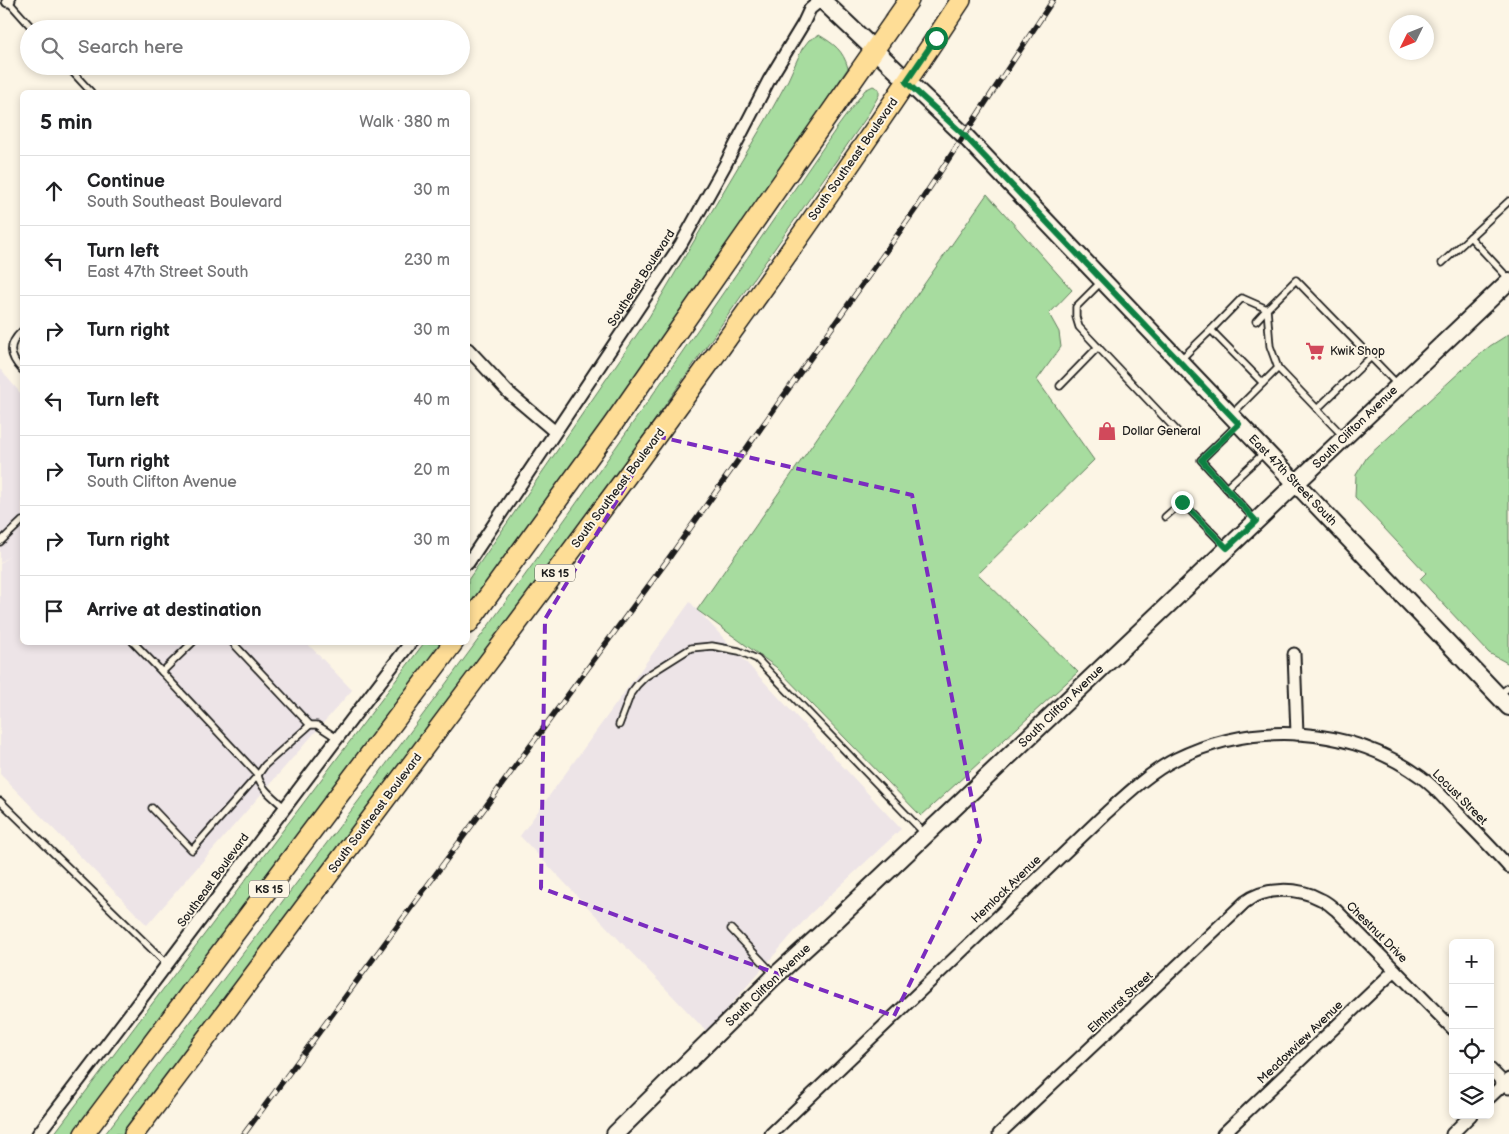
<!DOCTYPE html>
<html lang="en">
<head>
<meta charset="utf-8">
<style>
	:root { --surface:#fff; --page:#f6f6f6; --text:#202124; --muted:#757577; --line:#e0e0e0 }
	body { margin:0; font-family:"Balsamiq Sans",sans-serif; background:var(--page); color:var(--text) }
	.controls { position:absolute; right:15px; bottom:15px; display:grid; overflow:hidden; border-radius:8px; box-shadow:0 2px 8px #0003 }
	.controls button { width:45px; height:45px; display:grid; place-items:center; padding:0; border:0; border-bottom:1px solid var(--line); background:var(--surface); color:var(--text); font:25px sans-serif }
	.compass { position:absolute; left:1389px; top:15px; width:45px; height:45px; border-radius:50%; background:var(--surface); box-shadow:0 2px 8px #0003; rotate:227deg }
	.stop { position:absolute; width:15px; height:15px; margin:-11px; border:4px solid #0b8043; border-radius:50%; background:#fff }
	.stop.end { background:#0b8043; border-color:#fff; box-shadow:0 1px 5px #0008 }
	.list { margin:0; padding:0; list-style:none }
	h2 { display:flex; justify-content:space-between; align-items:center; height:65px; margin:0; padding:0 20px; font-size:21px }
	h2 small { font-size:16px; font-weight:400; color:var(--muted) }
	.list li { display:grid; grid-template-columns:32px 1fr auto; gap:15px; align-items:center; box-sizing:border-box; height:70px; padding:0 20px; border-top:1px solid var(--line) }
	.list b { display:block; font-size:19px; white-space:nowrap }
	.list p { margin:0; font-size:16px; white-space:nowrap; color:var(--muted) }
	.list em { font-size:16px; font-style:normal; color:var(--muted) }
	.icon { flex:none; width:28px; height:28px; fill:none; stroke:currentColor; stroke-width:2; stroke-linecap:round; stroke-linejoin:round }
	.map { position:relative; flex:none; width:1509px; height:1134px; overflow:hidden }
	.search { position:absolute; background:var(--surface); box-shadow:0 2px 8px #0003; left:20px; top:20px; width:450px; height:55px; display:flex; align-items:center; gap:12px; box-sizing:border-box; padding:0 18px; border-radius:28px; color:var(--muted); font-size:19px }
	.panel { position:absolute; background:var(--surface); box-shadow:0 2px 8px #0003; left:20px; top:90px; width:450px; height:555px; border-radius:8px }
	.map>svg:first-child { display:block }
</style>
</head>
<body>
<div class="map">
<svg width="1509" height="1134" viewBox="0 0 1509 1134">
	<rect width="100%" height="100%" fill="#fcf5e5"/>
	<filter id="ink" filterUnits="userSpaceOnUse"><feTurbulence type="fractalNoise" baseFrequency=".02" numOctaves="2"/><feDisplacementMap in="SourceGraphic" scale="10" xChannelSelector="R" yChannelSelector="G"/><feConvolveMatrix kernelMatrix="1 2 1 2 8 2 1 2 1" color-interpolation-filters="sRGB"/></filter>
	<g filter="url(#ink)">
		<g fill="#ede4e7">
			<path d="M0 369 22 395V642L307 643 352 690 147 925 0 774V564L9 556 0 563Z"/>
			<path d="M690 602 901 829 809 915 707 1032 520 836Z"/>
		</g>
		<g fill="#a7dc9f" stroke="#627c5e">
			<path d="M819 35C834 44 843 50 848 68L788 158 550 497 468 611V580L649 317 767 118 788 80 802 49 809 40Z"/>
			<path d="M873 86 879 89V95L866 118 626 461 401 766 124 1134H105C230 970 356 807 478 640 601 472 718 300 836 129L865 90Z"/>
			<path d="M987 194 1072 290 1049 314 1059 332 1061 347 1037 380 1094 460 978 574 1078 672 921 816 776 667 697 610Z"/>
			<path d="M1509 334V664L1489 653 1420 579 1426 573 1355 497 1356 475 1367 457 1462 370 1490 346Z"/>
			<path d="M424 643H444L134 1056 74 1134H54Z"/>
		</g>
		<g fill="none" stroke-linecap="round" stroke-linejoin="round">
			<g stroke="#1c1c1c" stroke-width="9">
				<g id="lane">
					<path d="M8 1 33 29"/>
					<path d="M67 66 91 92"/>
					<path d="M1470 237 1509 279"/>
					<path d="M1442 263 1509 201"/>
					<path d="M1101 282 1076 307V317L1079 327 1177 431"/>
					<path d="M1211 330 1242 298 1267 309 1256 321"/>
					<path d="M22 331C7 345 9 356 22 370"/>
					<path d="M1180 360 1211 330 1263 383"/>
					<path d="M1278 368 1270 346 1267 309 1296 280 1398 385"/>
					<path d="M1060 386 1098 347"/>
					<path d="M1317 409 1371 357"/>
					<path d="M1232 414 1278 368 1343 436"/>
					<path d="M1237 425 1201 460 1255 520"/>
					<path d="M1226 488 1265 452"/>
					<path d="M1165 517 1182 502 1226 547"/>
					<path d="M0 542 22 521"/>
					<path d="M133 642 162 672"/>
					<path d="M232 642 310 725"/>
					<path d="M1500 694 1509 687"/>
					<path d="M619 725 631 693 637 685 645 677 691 648 712 646 739 651 757 659 925 834"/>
					<path d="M0 801 168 965"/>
					<path d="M284 807C274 798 260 788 258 775L265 765 310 725H317L337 738"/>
					<path d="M152 808 192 850 258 775 162 672 193 642"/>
					<path d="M731 929 774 974"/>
				</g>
			</g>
			<g stroke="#1c1c1c" stroke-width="15">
				<g id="street">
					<path d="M8 1 9 0"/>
					<path d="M468 349 508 392 554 431"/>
					<path d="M468 563 681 244 725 165 769 80 803 24 810 9 821 0"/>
					<path d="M1294 654 1297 734"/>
					<path d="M1490 1069 1509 1088"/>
					<path d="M1490 1097 1509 1079"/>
					<path d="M38 1134C164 971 285 805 411 642"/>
					<path d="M771 1134 1105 814C1127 794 1150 772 1176 759 1254 720 1351 726 1421 777 1435 787 1445 800 1457 812 1474 830 1492 848 1509 867"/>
					<path d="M999 1134 1245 902C1265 887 1298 887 1320 899 1326 901 1331 906 1336 910L1453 1029"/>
					<path d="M1223 1134 1395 970"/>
					<path d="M1452 1134 1471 1115"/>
				</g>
			</g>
			<g stroke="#1c1c1c" stroke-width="20">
				<g id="secondary">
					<path d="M822 0 964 135 1509 707"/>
					<path d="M615 1134 776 975 833 923 1509 281"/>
				</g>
			</g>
			<g stroke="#1c1c1c" stroke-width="22">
				<g id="primary">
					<path d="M468 624 613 424 909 0"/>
					<path d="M84 1134 454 642"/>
					<path d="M134 1134C249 982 363 829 477 677 644 455 809 232 961 0"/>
				</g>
			</g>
			<use href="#lane" stroke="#fcf5e5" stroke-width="5.5"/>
			<use href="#street" stroke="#fcf5e5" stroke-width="11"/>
			<use href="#secondary" stroke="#fcf5e5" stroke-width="16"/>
			<use href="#primary" stroke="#fedd96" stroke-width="19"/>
			<g stroke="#1c1c1c" stroke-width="5.5">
				<path id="rail" d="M244 1134 669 558 915 210 1053 0"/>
			</g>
			<use href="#rail" stroke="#fcf5e5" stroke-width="4" stroke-dasharray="11" stroke-linecap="butt"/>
		</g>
	</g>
	<g fill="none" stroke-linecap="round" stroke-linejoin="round" filter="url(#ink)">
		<path stroke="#0b8043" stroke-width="6" d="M936 38 906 82 964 135 1239 424 1201 460 1256 521 1227 548 1182 502"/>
	</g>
	<path fill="none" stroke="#7b2cbf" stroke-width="4" stroke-dasharray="10 6" stroke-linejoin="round" d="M656 436 912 495 980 840 894 1016 541 888 545 619Z"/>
	<defs>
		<g id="supermarket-bare" transform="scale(1.5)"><path d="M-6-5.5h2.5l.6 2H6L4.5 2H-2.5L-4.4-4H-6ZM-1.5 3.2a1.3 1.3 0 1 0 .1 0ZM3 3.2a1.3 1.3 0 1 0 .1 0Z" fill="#d1495b" stroke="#fcf5e5" stroke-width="2.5" paint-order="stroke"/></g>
		<g id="shop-bare" transform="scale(1.5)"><path d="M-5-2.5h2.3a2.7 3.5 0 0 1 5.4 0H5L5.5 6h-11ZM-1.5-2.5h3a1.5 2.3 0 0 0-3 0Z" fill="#d1495b" stroke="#fcf5e5" stroke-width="2.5" paint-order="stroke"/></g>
	</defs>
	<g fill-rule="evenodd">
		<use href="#supermarket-bare" x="1315" y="351"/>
		<use href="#shop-bare" x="1107" y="431"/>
	</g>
	<g text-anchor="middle" stroke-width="4" stroke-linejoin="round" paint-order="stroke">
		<g fill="#fcf5e5" stroke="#5f5d58" stroke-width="1">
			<rect x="535" y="564.5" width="40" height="17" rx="4"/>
			<rect x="249" y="880.5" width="40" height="17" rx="4"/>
		</g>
		<g font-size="11" font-weight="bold" fill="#1c1c1c">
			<text x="555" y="577">KS 15</text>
			<text x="269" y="893">KS 15</text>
		</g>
		<g font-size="12" fill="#1c1c1c" stroke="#fcf5e5">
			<text transform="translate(853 159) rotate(-55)" y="4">South Southeast Boulevard</text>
			<text transform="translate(641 278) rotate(-57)" y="4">Southeast Boulevard</text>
			<text transform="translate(1355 427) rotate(-44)" y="4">South Clifton Avenue</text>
			<text transform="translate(1293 480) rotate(46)" y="4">East 47th Street South</text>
			<text transform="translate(618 488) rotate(-53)" y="4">South Southeast Boulevard</text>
			<text transform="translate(1061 706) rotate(-44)" y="4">South Clifton Avenue</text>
			<text transform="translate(1460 797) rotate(45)" y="4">Locust Street</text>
			<text transform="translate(375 813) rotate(-53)" y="4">South Southeast Boulevard</text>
			<text transform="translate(213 880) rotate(-54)" y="4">Southeast Boulevard</text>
			<text transform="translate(1006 889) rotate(-44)" y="4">Hemlock Avenue</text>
			<text transform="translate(1377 932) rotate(45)" y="4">Chestnut Drive</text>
			<text transform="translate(768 985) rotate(-44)" y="4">South Clifton Avenue</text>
			<text transform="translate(1120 1002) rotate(-43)" y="4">Elmhurst Street</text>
			<text transform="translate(1300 1042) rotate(-44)" y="4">Meadowview Avenue</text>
		</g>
		<g font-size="12" fill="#1c1c1c" stroke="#fcf5e5" text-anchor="start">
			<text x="1330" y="355">Kwik Shop</text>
			<text x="1122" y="435">Dollar General</text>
		</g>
	</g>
</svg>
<div class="controls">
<button>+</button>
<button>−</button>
<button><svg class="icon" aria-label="locate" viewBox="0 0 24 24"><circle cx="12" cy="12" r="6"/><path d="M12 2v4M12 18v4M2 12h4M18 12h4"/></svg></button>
<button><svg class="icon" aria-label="layers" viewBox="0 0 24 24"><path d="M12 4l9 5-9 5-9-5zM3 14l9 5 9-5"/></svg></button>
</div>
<svg class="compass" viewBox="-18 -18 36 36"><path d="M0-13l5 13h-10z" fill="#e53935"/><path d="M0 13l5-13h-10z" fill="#757577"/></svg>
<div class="stop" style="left:936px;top:38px"></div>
<div class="stop end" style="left:1182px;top:502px"></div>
<div class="search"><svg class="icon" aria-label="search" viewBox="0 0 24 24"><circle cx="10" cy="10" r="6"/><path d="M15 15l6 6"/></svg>Search here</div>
<section class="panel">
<h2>5 min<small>Walk · 380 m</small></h2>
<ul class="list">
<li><svg class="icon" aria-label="ahead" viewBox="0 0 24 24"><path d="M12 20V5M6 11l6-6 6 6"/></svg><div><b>Continue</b><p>South Southeast Boulevard</p></div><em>30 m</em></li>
<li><svg class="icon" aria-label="left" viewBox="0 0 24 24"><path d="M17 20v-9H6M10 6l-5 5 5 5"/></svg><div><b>Turn left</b><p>East 47th Street South</p></div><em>230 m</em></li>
<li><svg class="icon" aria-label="right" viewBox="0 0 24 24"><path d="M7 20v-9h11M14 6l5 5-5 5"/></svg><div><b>Turn right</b></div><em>30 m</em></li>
<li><svg class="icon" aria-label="left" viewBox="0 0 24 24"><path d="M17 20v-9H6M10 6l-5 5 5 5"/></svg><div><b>Turn left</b></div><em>40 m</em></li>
<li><svg class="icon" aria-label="right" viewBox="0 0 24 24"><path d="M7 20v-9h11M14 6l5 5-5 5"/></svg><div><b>Turn right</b><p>South Clifton Avenue</p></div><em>20 m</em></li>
<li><svg class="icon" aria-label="right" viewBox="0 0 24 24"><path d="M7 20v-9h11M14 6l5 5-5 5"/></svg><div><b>Turn right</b></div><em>30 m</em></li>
<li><svg class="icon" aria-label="arrive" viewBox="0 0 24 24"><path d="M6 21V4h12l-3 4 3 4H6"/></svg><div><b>Arrive at destination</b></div></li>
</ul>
</section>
</div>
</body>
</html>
